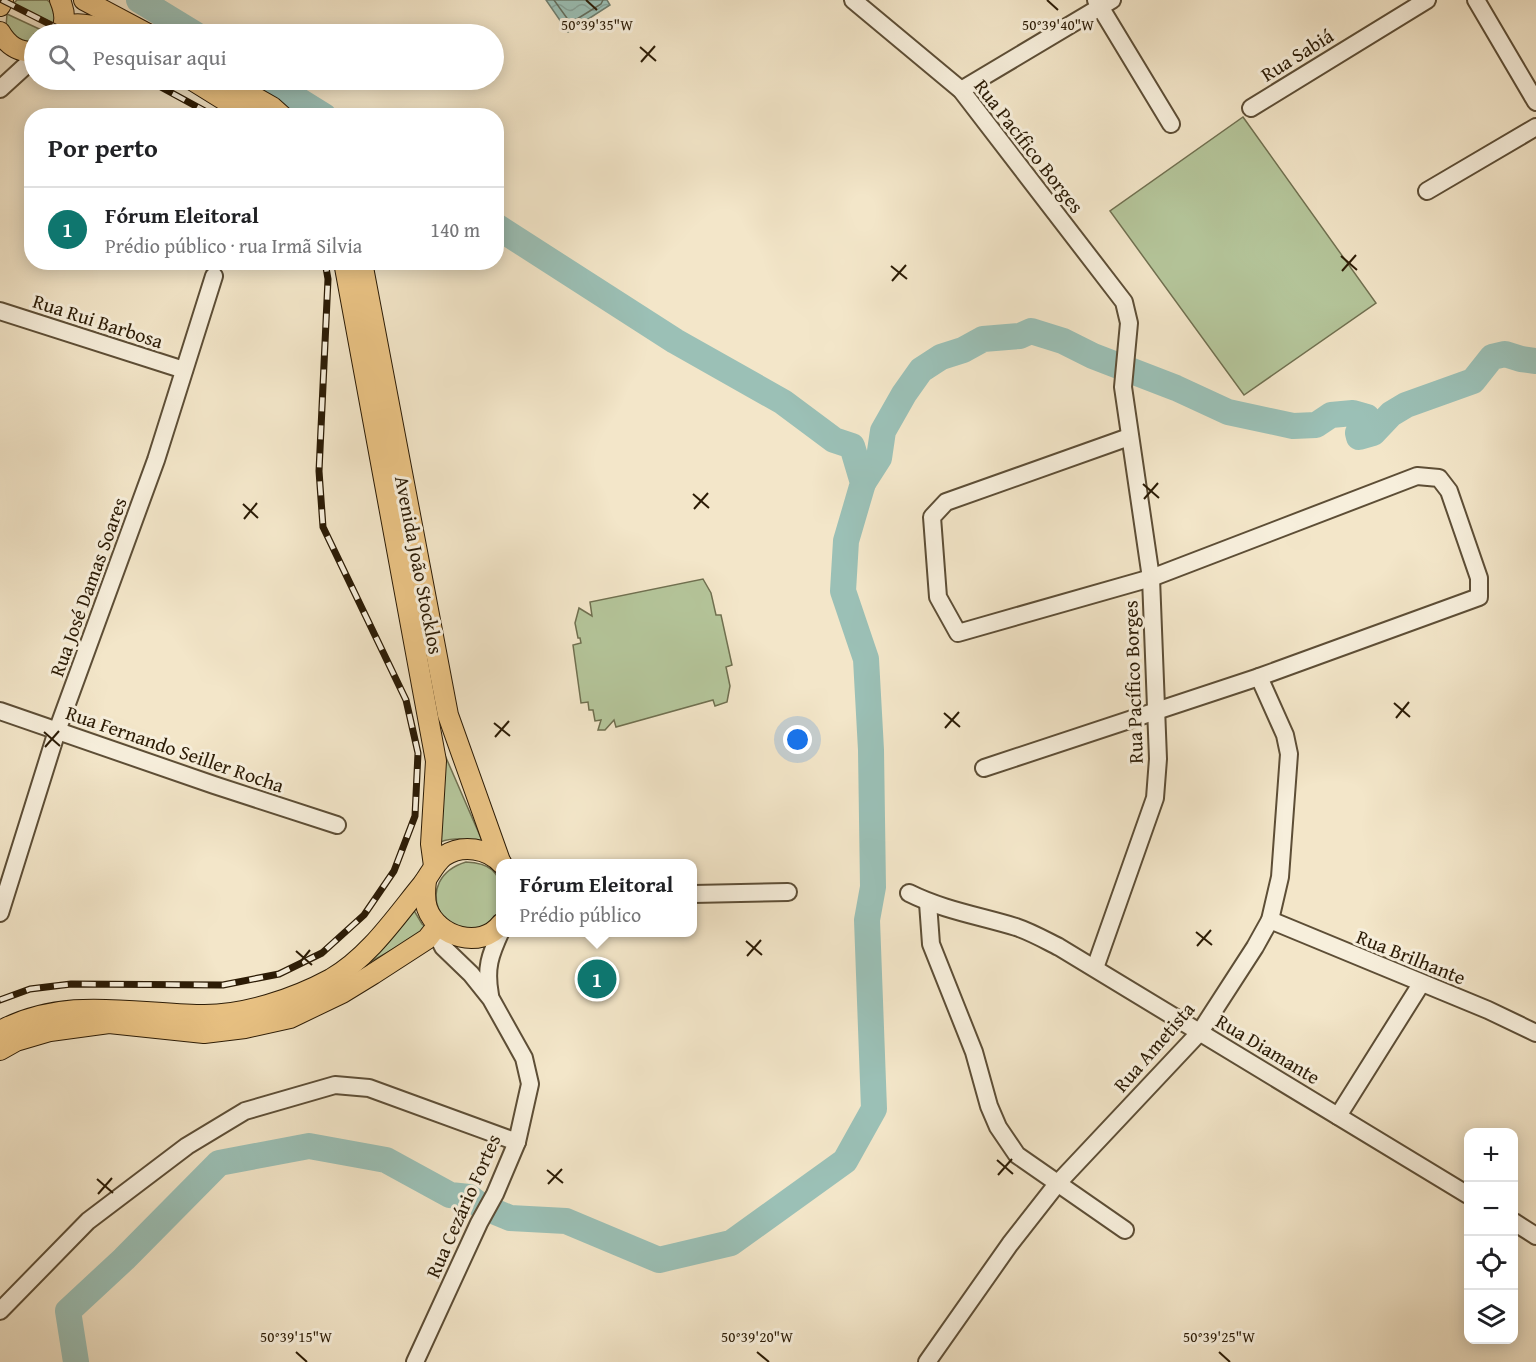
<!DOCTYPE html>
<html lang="pt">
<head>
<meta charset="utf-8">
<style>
	:root { --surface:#fff; --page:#f6f6f6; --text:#202124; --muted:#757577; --line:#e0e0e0; --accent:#0f766e }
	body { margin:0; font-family:"Gentium Book Plus",serif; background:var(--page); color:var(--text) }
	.controls { position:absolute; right:18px; bottom:18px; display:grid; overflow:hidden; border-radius:12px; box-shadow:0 3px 15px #0003 }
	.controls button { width:54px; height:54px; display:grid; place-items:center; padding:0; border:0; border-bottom:2px solid var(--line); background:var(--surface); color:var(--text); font:30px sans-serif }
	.you { position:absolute; left:798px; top:740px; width:21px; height:21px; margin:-15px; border:4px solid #fff; border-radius:50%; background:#1a73e8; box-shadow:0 0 0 9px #1a73e833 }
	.badge { display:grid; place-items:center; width:39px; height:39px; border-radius:50%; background:var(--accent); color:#fff; font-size:20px; font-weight:700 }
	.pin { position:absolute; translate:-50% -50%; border:3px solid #fff; box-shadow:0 2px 6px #0006 }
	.popup { position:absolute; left:496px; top:859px; width:201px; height:78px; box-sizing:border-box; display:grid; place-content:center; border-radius:12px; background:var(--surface); filter:drop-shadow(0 2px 4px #0005); font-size:20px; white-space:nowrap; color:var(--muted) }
	.popup b { font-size:22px; color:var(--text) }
	.popup::after { content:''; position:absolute; left:50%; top:100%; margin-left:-12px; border:12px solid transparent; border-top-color:var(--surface) }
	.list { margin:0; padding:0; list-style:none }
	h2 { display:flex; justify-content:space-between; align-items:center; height:78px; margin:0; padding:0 24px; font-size:26px }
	h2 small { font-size:20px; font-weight:400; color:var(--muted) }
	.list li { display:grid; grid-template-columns:39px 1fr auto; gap:18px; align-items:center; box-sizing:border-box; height:84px; padding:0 24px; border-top:2px solid var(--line) }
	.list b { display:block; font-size:22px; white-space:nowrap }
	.list p { margin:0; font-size:20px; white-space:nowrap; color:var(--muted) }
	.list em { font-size:20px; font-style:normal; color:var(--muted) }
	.icon { flex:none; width:33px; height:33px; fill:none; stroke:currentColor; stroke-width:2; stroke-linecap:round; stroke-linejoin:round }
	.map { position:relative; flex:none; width:1536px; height:1362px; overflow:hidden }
	.search { position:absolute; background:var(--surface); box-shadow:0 3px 15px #0003; left:24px; top:24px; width:480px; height:66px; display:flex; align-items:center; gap:15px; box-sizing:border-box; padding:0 21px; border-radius:33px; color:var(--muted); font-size:22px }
	.panel { position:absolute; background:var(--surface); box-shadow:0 3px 15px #0003; left:24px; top:108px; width:480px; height:162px; border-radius:24px }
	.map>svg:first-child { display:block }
</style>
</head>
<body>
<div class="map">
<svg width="1536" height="1362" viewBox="0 0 1536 1362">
	<defs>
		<pattern id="water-waves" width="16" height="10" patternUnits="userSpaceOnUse" patternTransform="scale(1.5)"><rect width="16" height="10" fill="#9bc0b6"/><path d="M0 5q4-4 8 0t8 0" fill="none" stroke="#86a49b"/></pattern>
	</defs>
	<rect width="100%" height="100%" fill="#f3e6c9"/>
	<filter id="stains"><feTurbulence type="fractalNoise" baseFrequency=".00333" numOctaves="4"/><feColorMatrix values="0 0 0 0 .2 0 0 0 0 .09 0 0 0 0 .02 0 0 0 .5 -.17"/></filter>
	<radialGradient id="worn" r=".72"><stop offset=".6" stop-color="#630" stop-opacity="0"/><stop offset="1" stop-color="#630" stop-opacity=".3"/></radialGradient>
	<g fill="#b5c69b" stroke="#707050" stroke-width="1.5">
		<path d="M17 0H47L52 4 57 25 13 4Z"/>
		<path d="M7 14 50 34H34V47L24 46 6 27Z"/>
		<path d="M1243 117 1376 303 1244 395 1110 211Z"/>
		<path d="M703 579 711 593 716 615H721L732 665 726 667 730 686 727 702 715 706 713 700 616 727 614 720 605 730H598L601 720 595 721 593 710H589L588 702 581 703 573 645 581 643 580 638H578L575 623 579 608 592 616 590 602Z"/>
		<path d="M444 753 484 845C466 839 451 835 434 845Z"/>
		<path d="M466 862C489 863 501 871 501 895 501 901 502 908 500 913 498 920 492 922 486 925 442 949 410 879 466 862Z"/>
		<path d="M412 907 422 924 429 930 357 969Z"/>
	</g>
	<path fill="url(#water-waves)" stroke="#6e7e6f" stroke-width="1.5" d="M546 0H607L610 5 579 25 573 26 572 30 568 32Z"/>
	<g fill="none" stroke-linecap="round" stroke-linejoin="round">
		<path stroke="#636e5e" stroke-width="1.5" d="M554 0 569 21 577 19 601 4 603 0"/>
		<g stroke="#9bc0b6" stroke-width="26">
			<path d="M139 0 195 34"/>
			<path d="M266 80 324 116"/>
			<path d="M863 483 879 458 883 431 904 394 921 370 941 357 963 350 983 339 1020 336 1031 331 1063 341 1093 356 1176 388 1228 412 1293 426 1316 425 1331 415 1353 413 1367 417 1366 424 1358 433 1359 437 1373 433 1391 414 1406 405 1473 381 1492 357 1505 354 1521 359 1536 361"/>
			<path d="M76 1362 68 1311 124 1259 219 1163 309 1146 386 1160 450 1195 469 1197 481 1206 510 1218 566 1221 659 1260 731 1243 845 1161 874 1109 867 920 873 887 871 750 866 659 843 591 846 541 863 483 852 446 834 440 783 402 675 341 496 226"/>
		</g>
		<g stroke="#5d4e36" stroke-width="20">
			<g id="minor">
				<path d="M853 0 961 90 1124 302 1129 323 1123 387 1151 578 1158 759 1155 798 1095 968"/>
				<path d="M1096 0 1171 124"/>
				<path d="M1476 0 1536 102"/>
				<path d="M0 89 34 58"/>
				<path d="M961 90 1112 0"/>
				<path d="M1251 108 1427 0"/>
				<path d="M1427 191 1536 127"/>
				<path d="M0 311 184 370"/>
				<path d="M0 711 214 785 337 825"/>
				<path d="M984 768 1259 677 1479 597V578L1449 491 1439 478 1417 476 1151 578 958 633 938 597 932 517 946 502 1129 437"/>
				<path d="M909 893C943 910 980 916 1016 927 1031 932 1045 940 1059 947L1468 1195"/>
				<path d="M693 894 788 892"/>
				<path d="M928 903 931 944 974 1052 989 1106 998 1127 1017 1155 1125 1230"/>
				<path d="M0 913 57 731 156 460 214 276"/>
				<path d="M1270 920 1488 1010 1536 1033"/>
				<path d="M490 995C485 968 490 955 501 931"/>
				<path d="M1338 1116 1421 984"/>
				<path d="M1514 1222 1536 1236"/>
				<path d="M0 1311 88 1221 187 1146 245 1111 335 1085 369 1088 517 1142"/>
				<path d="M415 1362 479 1223 495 1194 517 1142 530 1084 524 1058 491 999 471 974 443 947 440 941 441 928"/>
				<path d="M927 1362 1010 1244 1057 1184 1200 1032 1255 947 1270 920 1280 877 1289 754 1285 735 1259 677"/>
			</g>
		</g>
		<g stroke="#2b1b05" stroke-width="22">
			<g id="major">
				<path d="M60 0C65 12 66 22 61 34"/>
				<path d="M84 0 148 34"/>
				<path d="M0 6 3 0"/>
				<path d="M64 26C82 21 99 27 116 34"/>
				<path d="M0 32C8 46 18 52 34 52"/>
				<path d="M192 80 250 116"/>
				<path d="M225 80 272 107 282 116"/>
				<path d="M344 262 436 761 431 844 434 866"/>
				<path d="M362 262 448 715 500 861"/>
				<path d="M426 880C425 889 424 899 427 908 437 937 481 950 501 924"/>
				<path d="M0 1031C66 996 131 1014 201 1015 243 1016 294 999 331 979 369 957 395 918 422 885 430 875 434 864 444 856 462 844 488 848 502 864"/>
				<path d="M0 1050 16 1041 50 1031 109 1023 204 1033 245 1028 290 1018 342 993 373 974 427 939 438 925"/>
			</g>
		</g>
		<use href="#minor" stroke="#f7efdc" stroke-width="16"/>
		<use href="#major" stroke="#eac384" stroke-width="20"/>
		<g stroke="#2b1b05" stroke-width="7">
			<g id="rail">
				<path d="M2 0 69 34"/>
				<path d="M148 80 214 116"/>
				<path d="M0 1000 30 989 71 984 223 985 279 974 322 953 364 915 394 871 415 816 418 753 406 700 323 527 319 471 328 279 325 262"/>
			</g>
		</g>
		<use href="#rail" stroke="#f7efdc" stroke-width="4.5" stroke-dasharray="14" stroke-linecap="butt"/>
	</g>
	<path fill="none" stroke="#2b1b05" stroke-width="2" d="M586 0 597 10M1047 0 1058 10M640 47 656 61M641 62 655 46M1341 256 1357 270M891 266 907 279M1342 271 1356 255M892 281 906 265M1143 484 1159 498M693 494 709 508M1144 499 1158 483M243 504 258 518M694 509 708 493M244 519 257 503M1394 703 1410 717M944 713 960 727M1396 718 1409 702M494 723 510 736M945 728 959 712M44 732 60 746M495 737 509 721M45 747 59 731M1196 932 1212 945M746 941 762 955M1197 946 1211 930M296 951 312 965M747 956 761 940M297 966 310 950M997 1160 1013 1174M547 1170 563 1183M998 1175 1012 1159M97 1179 113 1193M548 1184 562 1169M98 1194 112 1178M296 1352 307 1362M757 1352 769 1362M1219 1352 1230 1362"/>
	<g text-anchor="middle" stroke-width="6" stroke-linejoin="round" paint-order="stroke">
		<g font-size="20" fill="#2b1b05" stroke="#f7efdc">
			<text transform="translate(1297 55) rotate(-32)" y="7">Rua Sabiá</text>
			<text transform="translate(1029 146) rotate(52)" y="7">Rua Pacífico Borges</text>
			<text transform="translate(98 321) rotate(18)" y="7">Rua Rui Barbosa</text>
			<text transform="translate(419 565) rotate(79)" y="7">Avenida João Stocklos</text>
			<text transform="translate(88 587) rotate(-70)" y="7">Rua José Damas Soares</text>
			<text transform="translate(1133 682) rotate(-92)" y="7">Rua Pacífico Borges</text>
			<text transform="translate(175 749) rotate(19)" y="7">Rua Fernando Seiller Rocha</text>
			<text transform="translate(1411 957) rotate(22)" y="7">Rua Brilhante</text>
			<text transform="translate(1154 1047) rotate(-49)" y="7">Rua Ametista</text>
			<text transform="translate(1268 1049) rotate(31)" y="7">Rua Diamante</text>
			<text transform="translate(463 1206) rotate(-66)" y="7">Rua Cezário Fortes</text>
		</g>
	</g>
	<g font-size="15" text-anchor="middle" fill="#2b1b05" stroke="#f7efdc" stroke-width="6" stroke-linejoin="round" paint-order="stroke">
		<text x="597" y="30">50°39'35"W</text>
		<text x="1058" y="30">50°39'40"W</text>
		<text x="296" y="1342">50°39'15"W</text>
		<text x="757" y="1342">50°39'20"W</text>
		<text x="1219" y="1342">50°39'25"W</text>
	</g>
	<rect width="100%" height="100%" filter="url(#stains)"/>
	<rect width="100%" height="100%" fill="url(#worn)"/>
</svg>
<div class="controls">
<button>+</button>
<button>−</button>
<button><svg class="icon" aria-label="locate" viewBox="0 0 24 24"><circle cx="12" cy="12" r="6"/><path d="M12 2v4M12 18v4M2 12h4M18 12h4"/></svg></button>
<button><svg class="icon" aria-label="layers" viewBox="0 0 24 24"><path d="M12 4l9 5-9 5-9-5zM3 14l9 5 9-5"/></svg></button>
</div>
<div class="you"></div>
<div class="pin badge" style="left:597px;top:979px">1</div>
<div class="popup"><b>Fórum Eleitoral</b>Prédio público</div>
<div class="search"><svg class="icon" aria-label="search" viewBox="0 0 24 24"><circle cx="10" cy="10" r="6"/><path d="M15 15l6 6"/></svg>Pesquisar aqui</div>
<section class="panel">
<h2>Por perto<small></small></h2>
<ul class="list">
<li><span class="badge">1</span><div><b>Fórum Eleitoral</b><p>Prédio público · rua Irmã Silvia</p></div><em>140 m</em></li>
</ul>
</section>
</div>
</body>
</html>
